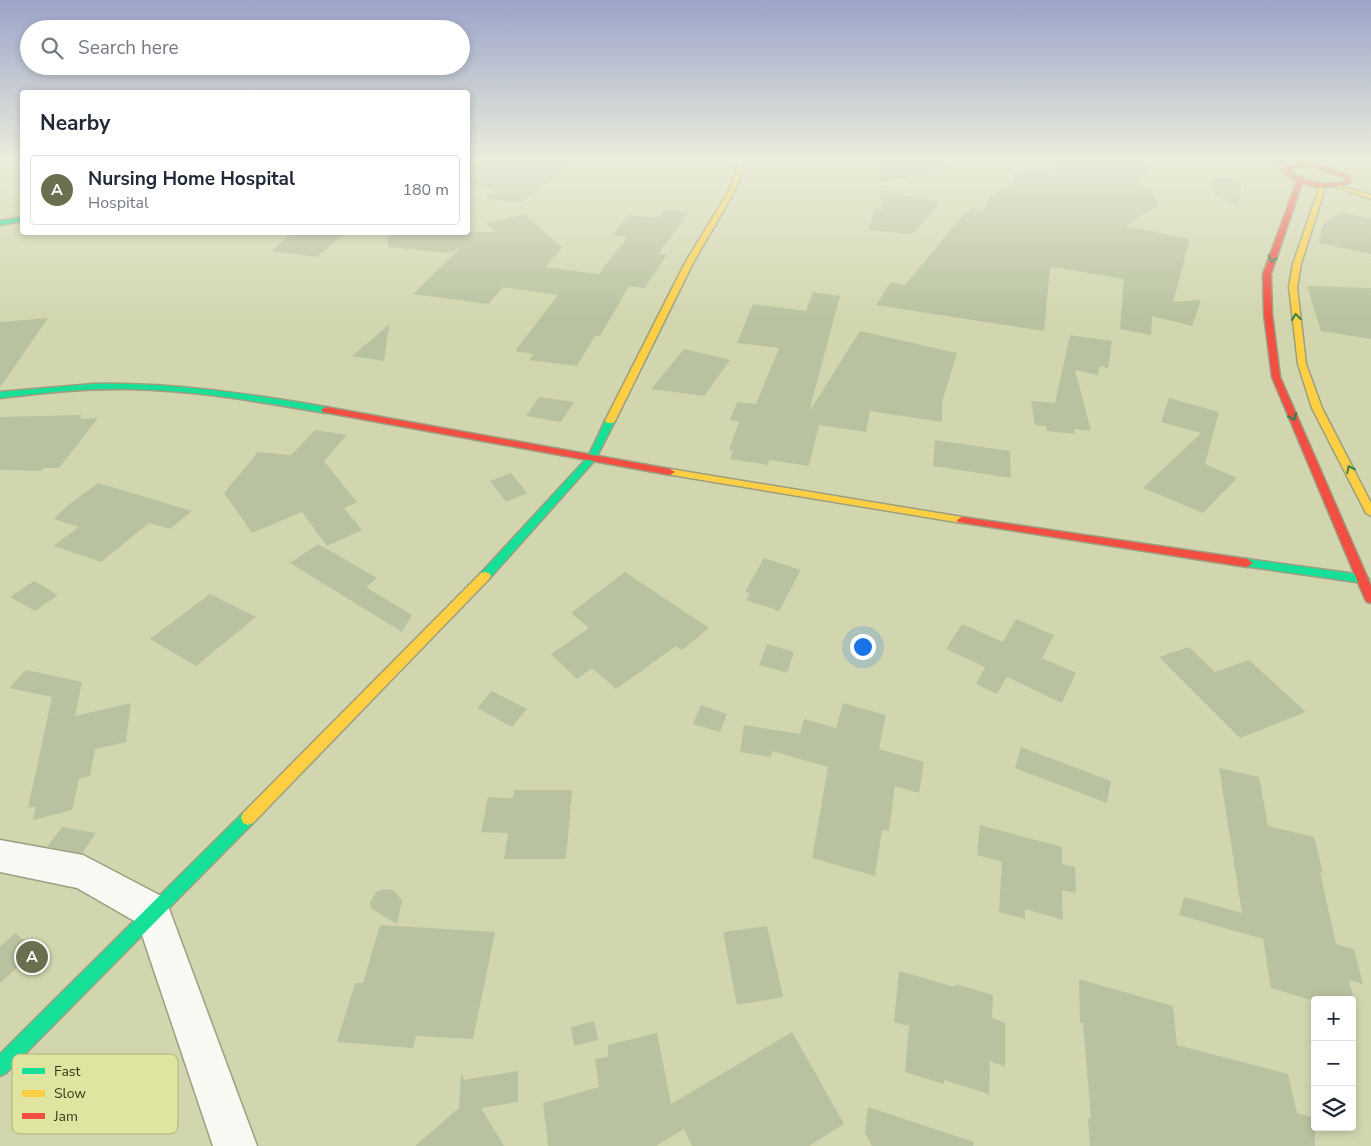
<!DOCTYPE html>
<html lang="en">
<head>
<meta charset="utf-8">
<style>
	:root { --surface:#fff; --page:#f6f6f7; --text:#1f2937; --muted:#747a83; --line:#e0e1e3; --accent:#6c6f4f }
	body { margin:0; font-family:"Nunito Sans",sans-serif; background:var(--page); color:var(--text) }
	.controls { position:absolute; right:15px; bottom:15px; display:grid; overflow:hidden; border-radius:5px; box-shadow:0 2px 8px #0003 }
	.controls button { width:45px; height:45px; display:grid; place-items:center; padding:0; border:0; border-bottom:1px solid var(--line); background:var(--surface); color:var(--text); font:25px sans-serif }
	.you { position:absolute; left:862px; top:646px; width:18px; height:18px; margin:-12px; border:4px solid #fff; border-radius:50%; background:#1a73e8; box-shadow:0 0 0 8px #1a73e833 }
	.badge { display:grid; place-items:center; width:32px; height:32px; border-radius:50%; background:var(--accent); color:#fff; font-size:16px; font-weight:700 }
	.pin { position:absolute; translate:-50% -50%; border:2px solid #fff; box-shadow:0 1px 5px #0006 }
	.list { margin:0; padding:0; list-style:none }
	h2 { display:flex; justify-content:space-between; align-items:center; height:65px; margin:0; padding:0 20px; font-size:21px }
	h2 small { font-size:16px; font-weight:400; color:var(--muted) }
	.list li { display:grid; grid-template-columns:32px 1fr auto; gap:15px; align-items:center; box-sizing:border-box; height:70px; margin:0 10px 10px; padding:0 10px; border:1px solid var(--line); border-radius:5px }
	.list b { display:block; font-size:19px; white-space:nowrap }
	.list p { margin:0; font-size:16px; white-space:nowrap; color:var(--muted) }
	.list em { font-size:16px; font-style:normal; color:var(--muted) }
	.icon { flex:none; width:28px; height:28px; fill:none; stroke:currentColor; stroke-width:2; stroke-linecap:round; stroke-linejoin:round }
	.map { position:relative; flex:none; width:1371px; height:1146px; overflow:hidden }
	.search { position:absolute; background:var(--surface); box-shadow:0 2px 8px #0003; left:20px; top:20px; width:450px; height:55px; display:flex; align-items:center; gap:12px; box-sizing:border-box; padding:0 18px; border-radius:28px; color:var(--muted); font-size:19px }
	.panel { position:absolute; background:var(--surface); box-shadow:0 2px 8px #0003; left:20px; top:90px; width:450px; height:145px; border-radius:5px }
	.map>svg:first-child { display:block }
</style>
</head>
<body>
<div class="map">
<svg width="1371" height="1146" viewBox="0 0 1371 1146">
	<rect width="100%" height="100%" fill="#d2d6af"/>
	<g fill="#b8c2a0">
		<path d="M468 157H582L519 203 485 198 495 190 468 184Z"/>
		<path d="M1056 157H1154L1137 184 1151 190 1159 205 1125 226 1190 239 1173 302 1201 300 1192 326 1152 316 1151 335 1120 329 1124 279 1054 267 1050 268 1044 331 876 305 891 282 905 285 964 214 973 208 984 210 990 197 1014 182 1011 174 1031 169 1055 171Z"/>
		<path d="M879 158 945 162 946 171 880 182Z"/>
		<path d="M1213 176 1242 181 1238 206 1213 194Z"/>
		<path d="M880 190 940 202 913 234 869 230 874 209 882 210Z"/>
		<path d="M664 209 689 212 658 254 667 255 644 288 629 286 600 336H595L577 366 529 360 534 354 515 351 558 295 503 287 488 304 413 294 460 248 449 253 388 247V232H496L486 223 525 214 562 248 545 267 599 274 627 237 613 236 628 215 658 218Z"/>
		<path d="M1342 212 1371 219V254L1319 243 1323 224Z"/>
		<path d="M294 232H346L317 257 271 251Z"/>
		<path d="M1307 286 1371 288V339L1321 331Z"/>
		<path d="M813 292 840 296 809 412 860 331 957 353 942 402V422L870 411 866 432 819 425 809 466 769 460 768 465 730 459 733 451 729 450 739 422 730 420 737 402 756 404 779 348 737 343 753 304 806 311Z"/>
		<path d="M48 318 1 386H0V322Z"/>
		<path d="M389 325 384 361 352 356Z"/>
		<path d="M1070 335 1112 341 1108 368 1100 366 1098 375 1075 370 1091 431 1074 429 1075 434 1047 431 1046 426 1035 425 1031 401 1055 403Z"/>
		<path d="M684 349 730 360 704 396 651 389Z"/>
		<path d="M539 397 574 402 561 422 526 416Z"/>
		<path d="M1169 398 1219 412 1205 464 1237 478 1203 513 1143 488 1201 433 1161 422Z"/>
		<path d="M82 415 79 419 98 418 59 468H44L41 471 0 470V417Z"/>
		<path d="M315 430 347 435 324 461 357 502 344 508 362 530 327 546 302 512 252 533 224 493 258 452 291 455Z"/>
		<path d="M935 440 1010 451 1011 478 933 466Z"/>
		<path d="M511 473 527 493 506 502 490 481Z"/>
		<path d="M98 483 192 511 170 529 149 523 101 562 53 546 79 527 54 519 68 505Z"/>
		<path d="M318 544 377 578 366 587 412 615 402 632 290 563Z"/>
		<path d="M764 558 801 570 779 611 746 600 750 593 745 592Z"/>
		<path d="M625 572 709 628 682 650 676 646 616 689 592 668 577 679 551 654 589 628 571 613Z"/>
		<path d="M34 581 58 595 35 611 10 597Z"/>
		<path d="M210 594 256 617 196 666 150 639Z"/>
		<path d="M1016 619 1054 635 1042 658 1076 673 1062 703 1007 677 997 694 976 684 985 667 946 649 962 624 1003 642Z"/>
		<path d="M767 644 794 652 787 673 759 665Z"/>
		<path d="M1189 647 1215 672 1249 660 1306 712 1240 738 1159 657Z"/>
		<path d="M26 670 82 682 75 716 131 703 126 742 95 749 90 776 79 779 72 810 33 820 36 806 28 808 52 697 9 688Z"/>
		<path d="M492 691 527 709 512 727 477 708Z"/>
		<path d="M843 703 886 715 879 749 924 762 919 793 895 786 889 831 882 830 875 876 812 858 828 767 772 751 771 757 740 752 744 725 800 734 804 719 836 728Z"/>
		<path d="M701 705 727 714 720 732 693 724Z"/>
		<path d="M1021 747 1111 781 1107 803 1015 768Z"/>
		<path d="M1219 768 1259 777 1268 826 1314 837 1323 873 1320 872 1336 944 1354 949 1363 984 1349 980 1354 1000H1311L1271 988 1263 939 1179 915 1184 897 1242 913Z"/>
		<path d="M514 790H572L566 859H504L508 833 481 832 488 797 513 798Z"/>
		<path d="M980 825 1062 847V864L1075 867 1076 893 1062 890 1063 920 1025 909V919L999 912 1002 862 977 855Z"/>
		<path d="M62 827 96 833 82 853 47 847Z"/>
		<path d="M384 889 393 890 402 900 397 924 372 909 370 903 376 892Z"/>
		<path d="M380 925 495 932 473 1039 416 1036 413 1048 337 1042 355 983H363Z"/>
		<path d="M767 926 783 997 737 1005 723 932Z"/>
		<path d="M15 933 36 950 0 983V947Z"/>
		<path d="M899 971 955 987 956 984 993 995 992 1018 1005 1023V1067L990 1061 989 1094 944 1080V1084L905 1072 909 1026 894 1022Z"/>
		<path d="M1079 979 1173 1006 1177 1045 1288 1074 1297 1113 1315 1118V1146H1090L1088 1118 1091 1119 1083 1023H1080Z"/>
		<path d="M594 1021 598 1040 574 1046 571 1027Z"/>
		<path d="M792 1032 844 1124 809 1146H692L684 1129 656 1146H548L543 1103 599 1087 595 1059 608 1057V1045L657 1033 671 1104Z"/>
		<path d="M518 1071V1102L481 1108 504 1146H415L459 1108 461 1073 464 1080Z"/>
		<path d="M868 1107 974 1142 973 1146H872L865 1133Z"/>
	</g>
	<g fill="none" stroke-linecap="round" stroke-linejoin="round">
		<g stroke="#9c9e80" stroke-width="3">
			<path id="street" d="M0 840 83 855 165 898 257 1146H213L138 923 77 888 0 872Z"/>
		</g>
		<g stroke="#9c9e80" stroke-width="3">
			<g id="fast">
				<path d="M22 217V221L0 225V221Z"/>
				<path d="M93 384C171 382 249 394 326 407L331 410 326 413C261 402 195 390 129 389 86 388 43 393 0 398V392Z"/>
				<path d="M610 418 615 421 595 460 489 579H481L479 576 481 573 588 457 605 421Z"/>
				<path d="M1247 559 1363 575 1369 579 1363 583 1243 566 1241 563 1243 560Z"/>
				<path d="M248 811 253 813 255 818 253 823 6 1073 0 1076V1054L243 813Z"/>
			</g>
		</g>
		<g stroke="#9c9e80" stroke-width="3">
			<g id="slow">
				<path d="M740 157H746L736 189 693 263 615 421 613 423H607L605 421 685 263 730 189Z"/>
				<path d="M1259 157H1266L1289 169 1284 170Z"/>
				<path d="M1323 183 1326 185 1301 264 1297 287 1306 364 1322 408 1371 503V516L1366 513 1312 408 1298 364 1289 287 1293 264 1320 185Z"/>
				<path d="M1337 185 1371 195V199L1337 187Z"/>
				<path d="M670 469 962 517 967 520 962 523 666 474 665 472Z"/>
				<path d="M485 572 489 573 491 576 489 579 253 823 248 825 243 823 241 818 243 813 481 573Z"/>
			</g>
		</g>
		<g stroke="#9c9e80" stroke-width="3">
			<g id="jam">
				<path d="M1288 157H1296L1350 176V183C1334 188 1318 189 1302 183L1271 274 1272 314 1280 377 1371 586V603L1367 602 1365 599 1272 377 1264 314 1263 274 1297 181 1283 171 1288 166 1301 164ZM1308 166 1344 177 1345 181C1325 187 1306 183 1290 171L1292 169Z"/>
				<path d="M326 407 670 469 675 472 670 475 323 412 321 410Z"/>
				<path d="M962 517 1247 559 1253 563 1247 567 958 522 957 520Z"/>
			</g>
		</g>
		<use href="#street" fill="#f8f9f3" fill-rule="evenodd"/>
		<use href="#fast" fill="#16e098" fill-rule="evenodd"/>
		<use href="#slow" fill="#ffcf43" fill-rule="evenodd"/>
		<use href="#jam" fill="#f24e42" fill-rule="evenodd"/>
	</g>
	<defs><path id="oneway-chevron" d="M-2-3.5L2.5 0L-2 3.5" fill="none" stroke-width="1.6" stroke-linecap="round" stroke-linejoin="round" transform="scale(1.25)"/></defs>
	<g stroke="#278353">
		<use href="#oneway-chevron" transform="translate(1272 259) rotate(108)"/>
		<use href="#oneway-chevron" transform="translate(1296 317) rotate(-96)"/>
		<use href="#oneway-chevron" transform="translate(1293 417) rotate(67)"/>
		<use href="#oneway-chevron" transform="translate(1350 469) rotate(-116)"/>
	</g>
	<linearGradient id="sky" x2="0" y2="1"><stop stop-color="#9ba4c9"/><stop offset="0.5" stop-color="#ebeddb"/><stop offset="1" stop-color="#ebeddb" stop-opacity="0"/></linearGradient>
	<rect width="1371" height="317" fill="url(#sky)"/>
	<rect x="12" y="1054" width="166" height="80" rx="8" fill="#dfe5a0" stroke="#acb178" stroke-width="1"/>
	<rect x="22" y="1068" width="23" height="6" fill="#16e098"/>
	<rect x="22" y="1090" width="23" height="7" fill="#ffcf43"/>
	<rect x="22" y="1113" width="23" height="6" fill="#f24e42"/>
	<g font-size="14" fill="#35371b">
		<text x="54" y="1076">Fast</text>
		<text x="54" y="1098">Slow</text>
		<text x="54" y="1121">Jam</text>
	</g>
</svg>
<div class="controls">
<button>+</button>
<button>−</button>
<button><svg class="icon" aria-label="layers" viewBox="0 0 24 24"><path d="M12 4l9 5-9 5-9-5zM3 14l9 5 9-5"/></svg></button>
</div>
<div class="you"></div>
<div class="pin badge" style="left:32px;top:957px">A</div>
<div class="search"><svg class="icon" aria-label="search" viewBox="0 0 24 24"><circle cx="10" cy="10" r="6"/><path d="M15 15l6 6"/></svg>Search here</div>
<section class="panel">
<h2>Nearby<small></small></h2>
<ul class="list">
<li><span class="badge">A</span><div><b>Nursing Home Hospital</b><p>Hospital</p></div><em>180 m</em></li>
</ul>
</section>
</div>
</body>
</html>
